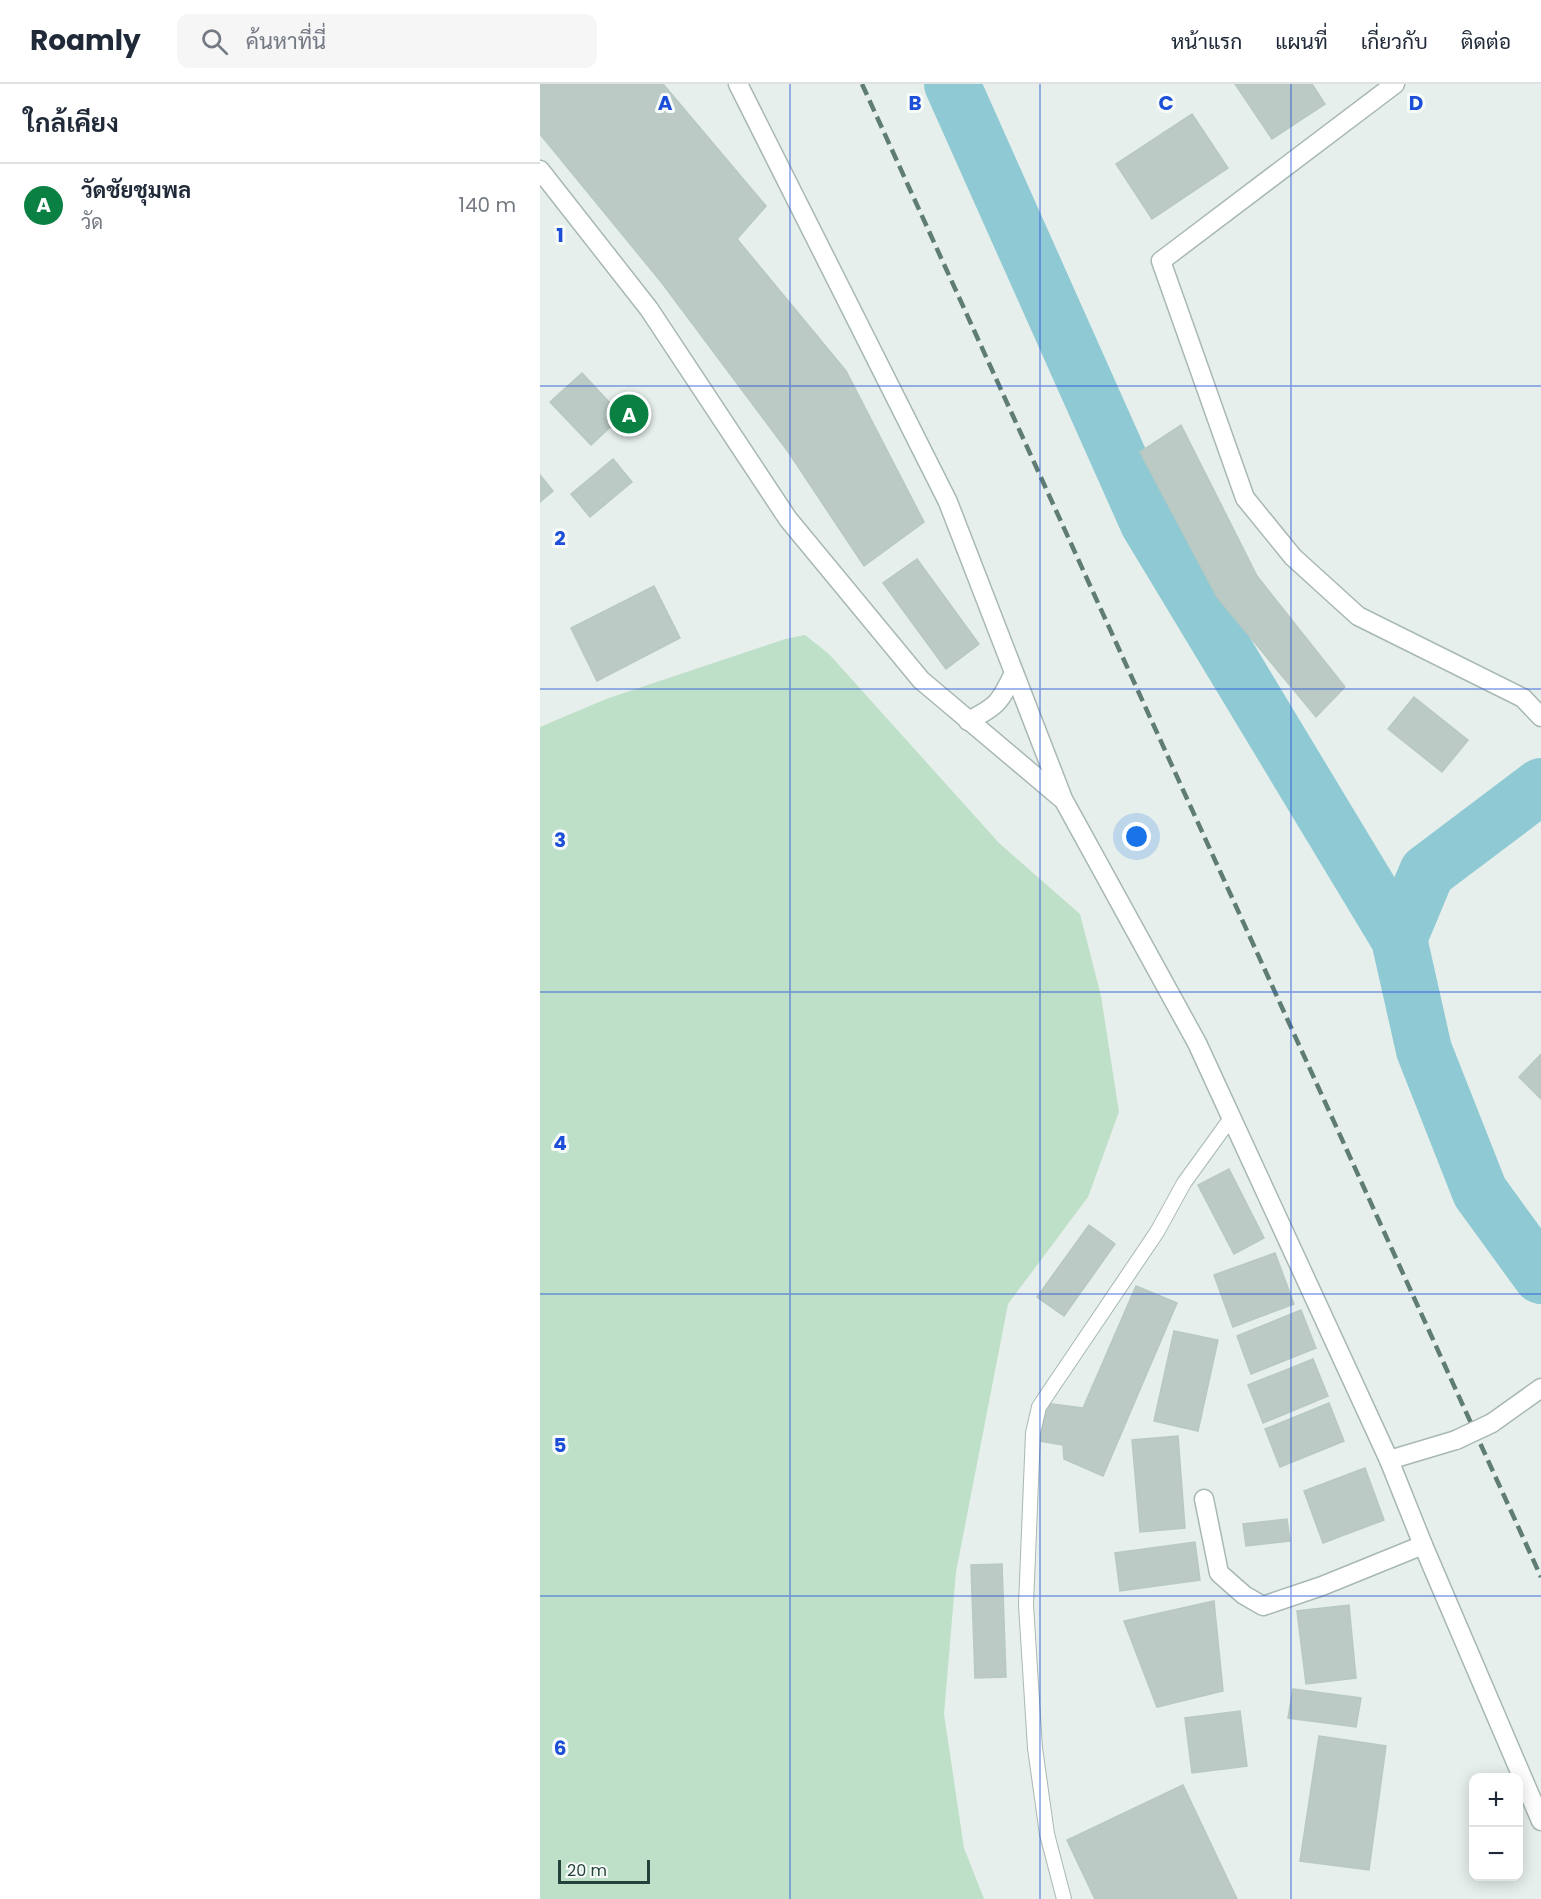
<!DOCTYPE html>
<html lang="th">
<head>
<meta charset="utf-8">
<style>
	:root { --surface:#fff; --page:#f6f6f7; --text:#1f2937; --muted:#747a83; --line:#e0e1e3; --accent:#0b8043 }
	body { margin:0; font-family:Poppins,Sarabun,sans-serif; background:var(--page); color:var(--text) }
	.controls { position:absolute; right:18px; bottom:18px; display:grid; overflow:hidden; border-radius:12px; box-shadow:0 3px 15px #0003 }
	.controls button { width:54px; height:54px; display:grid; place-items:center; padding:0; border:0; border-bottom:2px solid var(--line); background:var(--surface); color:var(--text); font:30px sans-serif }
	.scale { position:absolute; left:18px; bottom:15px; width:92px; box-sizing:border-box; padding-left:6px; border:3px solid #24423a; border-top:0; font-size:16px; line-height:21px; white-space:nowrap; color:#24423a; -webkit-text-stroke:4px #f7fbf9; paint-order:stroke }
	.you { position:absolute; left:597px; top:753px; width:21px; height:21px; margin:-15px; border:4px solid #fff; border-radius:50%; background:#1a73e8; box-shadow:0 0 0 9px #1a73e833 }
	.badge { display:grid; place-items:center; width:39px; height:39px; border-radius:50%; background:var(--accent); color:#fff; font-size:20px; font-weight:700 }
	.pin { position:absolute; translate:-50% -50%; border:3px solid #fff; box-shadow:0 2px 6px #0006 }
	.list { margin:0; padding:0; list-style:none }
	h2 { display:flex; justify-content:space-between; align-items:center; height:78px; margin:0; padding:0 24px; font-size:26px }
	h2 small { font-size:20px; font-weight:400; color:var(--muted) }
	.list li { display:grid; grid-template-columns:39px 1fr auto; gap:18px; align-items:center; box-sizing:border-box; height:84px; padding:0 24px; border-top:2px solid var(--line) }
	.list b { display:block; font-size:22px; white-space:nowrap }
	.list p { margin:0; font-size:20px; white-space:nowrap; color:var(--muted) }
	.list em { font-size:20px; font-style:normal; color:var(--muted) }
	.icon { flex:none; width:33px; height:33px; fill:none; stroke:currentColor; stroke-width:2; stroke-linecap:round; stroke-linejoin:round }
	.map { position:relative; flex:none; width:1001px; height:1815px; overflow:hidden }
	header { display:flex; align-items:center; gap:36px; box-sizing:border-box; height:84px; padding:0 30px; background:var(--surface); border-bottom:2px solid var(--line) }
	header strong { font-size:28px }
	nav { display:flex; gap:33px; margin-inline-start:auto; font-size:21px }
	.search { width:420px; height:54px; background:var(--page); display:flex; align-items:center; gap:15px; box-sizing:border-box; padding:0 21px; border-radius:12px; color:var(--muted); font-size:22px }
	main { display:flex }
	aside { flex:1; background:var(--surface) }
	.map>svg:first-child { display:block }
</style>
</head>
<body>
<header>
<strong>Roamly</strong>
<div class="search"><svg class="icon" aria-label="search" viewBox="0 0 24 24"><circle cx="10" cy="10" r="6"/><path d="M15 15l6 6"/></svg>ค้นหาที่นี่</div>
<nav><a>หน้าแรก</a><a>แผนที่</a><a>เกี่ยวกับ</a><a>ติดต่อ</a></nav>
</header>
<main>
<aside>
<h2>ใกล้เคียง<small></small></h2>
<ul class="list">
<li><span class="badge">A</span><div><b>วัดชัยชุมพล</b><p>วัด</p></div><em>140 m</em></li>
</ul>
</aside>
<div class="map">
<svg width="1001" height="1815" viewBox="0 0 1001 1815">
	<rect width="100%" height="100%" fill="#e6efeb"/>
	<path fill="#bfe0c8" d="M265 551 289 570 459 759 540 830 561 912 579 1028 548 1113 468 1220 416 1488 404 1630 424 1764 444 1815H0V643L66 615 245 555Z"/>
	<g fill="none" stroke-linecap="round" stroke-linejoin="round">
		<g stroke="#8ec9d4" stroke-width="56">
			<path d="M412 0 608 439 859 855 884 966 940 1108 1001 1192"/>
			<path d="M859 855 887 788 1001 702"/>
		</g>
	</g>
	<g fill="#bbcac4" stroke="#b8c9c2" stroke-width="1.5">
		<path d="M0 0H123L226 122 197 155 306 287 384 438 324 482 249 369 122 199 0 50Z"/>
		<path d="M695 0H772L785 20 732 55Z"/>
		<path d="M652 30 688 84 612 135 576 80Z"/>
		<path d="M42 289 82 332 51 361 10 318Z"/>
		<path d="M641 341 717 492 805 603 776 633 677 513 600 368Z"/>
		<path d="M73 375 92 398 50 433 31 410Z"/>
		<path d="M0 391 13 407 0 418Z"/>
		<path d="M377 475 439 560 406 585 343 499Z"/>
		<path d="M114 502 140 554 57 597 31 544Z"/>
		<path d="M874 613 928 656 902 688 848 645Z"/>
		<path d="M1001 970V1015L979 993Z"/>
		<path d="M689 1085 724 1154 694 1170 658 1101Z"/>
		<path d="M549 1141 575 1160 524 1232 497 1213Z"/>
		<path d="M735 1169 754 1220 693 1243 674 1191Z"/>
		<path d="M596 1202 637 1219 563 1392 524 1375 523 1361 499 1357 505 1319 543 1324Z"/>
		<path d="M761 1226 776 1264 711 1290 697 1252Z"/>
		<path d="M634 1247 678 1256 658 1347 614 1337Z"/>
		<path d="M773 1275 788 1312 723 1339 708 1301Z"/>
		<path d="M789 1319 804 1357 740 1383 725 1345Z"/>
		<path d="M638 1352 645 1444 600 1448 592 1356Z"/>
		<path d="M825 1384 844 1436 783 1459 764 1407Z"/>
		<path d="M747 1435 750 1457 706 1462 703 1440Z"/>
		<path d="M655 1458 660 1496 580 1507 575 1469Z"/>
		<path d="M462 1480 466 1593 435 1594 431 1481Z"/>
		<path d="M674 1517 683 1607 617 1623 584 1537Z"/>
		<path d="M809 1521 816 1594 766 1600 757 1527Z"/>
		<path d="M753 1605 821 1614 816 1643 748 1634Z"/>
		<path d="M700 1627 707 1682 652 1689 645 1634Z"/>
		<path d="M779 1652 846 1662 829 1786 760 1777Z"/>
		<path d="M643 1701 697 1815H555L527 1756Z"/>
	</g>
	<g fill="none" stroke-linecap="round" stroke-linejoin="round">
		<g stroke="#a8b8b2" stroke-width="16">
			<path id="service" d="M524 1815 507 1750 495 1664 486 1521 493 1349 499 1323 511 1305 617 1148 644 1099 691 1034"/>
		</g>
		<g stroke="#a8b8b2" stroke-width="21">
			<g id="minor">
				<path d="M198 0 408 418 523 715 657 959 849 1376 916 1356"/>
				<path d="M855 0 621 177 705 414 753 473 818 532 983 614 1001 633"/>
				<path d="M0 86 109 225 248 435 381 596 521 714"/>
				<path d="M428 637C458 622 460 618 474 589"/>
				<path d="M952 1339 1001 1304"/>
				<path d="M849 1376 883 1461 1001 1737"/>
				<path d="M664 1415 679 1489 704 1511 723 1522 782 1502 883 1461"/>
			</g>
		</g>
		<use href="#service" stroke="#fff" stroke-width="14"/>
		<use href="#minor" stroke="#fff" stroke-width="18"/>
		<path stroke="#5f7d75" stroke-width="4.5" stroke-dasharray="12 6" stroke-linecap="butt" d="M322 0 1001 1493"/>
		<g stroke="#a8b8b2" stroke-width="21" stroke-linecap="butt">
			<path id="minor-bridge" d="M916 1356 952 1339"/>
		</g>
		<use href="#minor-bridge" stroke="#fff" stroke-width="18"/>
	</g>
	<path fill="none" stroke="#1d4ed8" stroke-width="1.5" stroke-opacity="0.55" d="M250 0V1815M500 0V1815M751 0V1815M0 302H1001M0 605H1001M0 908H1001M0 1210H1001M0 1512H1001"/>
	<g font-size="20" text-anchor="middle" font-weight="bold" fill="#1d4ed8" stroke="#f7fbf9" stroke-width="6" stroke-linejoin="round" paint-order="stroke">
		<text x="125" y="26">A</text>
		<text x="375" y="26">B</text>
		<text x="626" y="26">C</text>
		<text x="876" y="26">D</text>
		<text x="20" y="158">1</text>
		<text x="20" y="461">2</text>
		<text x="20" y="763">3</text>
		<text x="20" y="1066">4</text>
		<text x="20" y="1368">5</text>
		<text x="20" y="1671">6</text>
	</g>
</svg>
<div class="controls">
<button>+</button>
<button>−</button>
</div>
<div class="scale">20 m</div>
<div class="you"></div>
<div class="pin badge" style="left:89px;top:330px">A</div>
</div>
</main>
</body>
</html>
